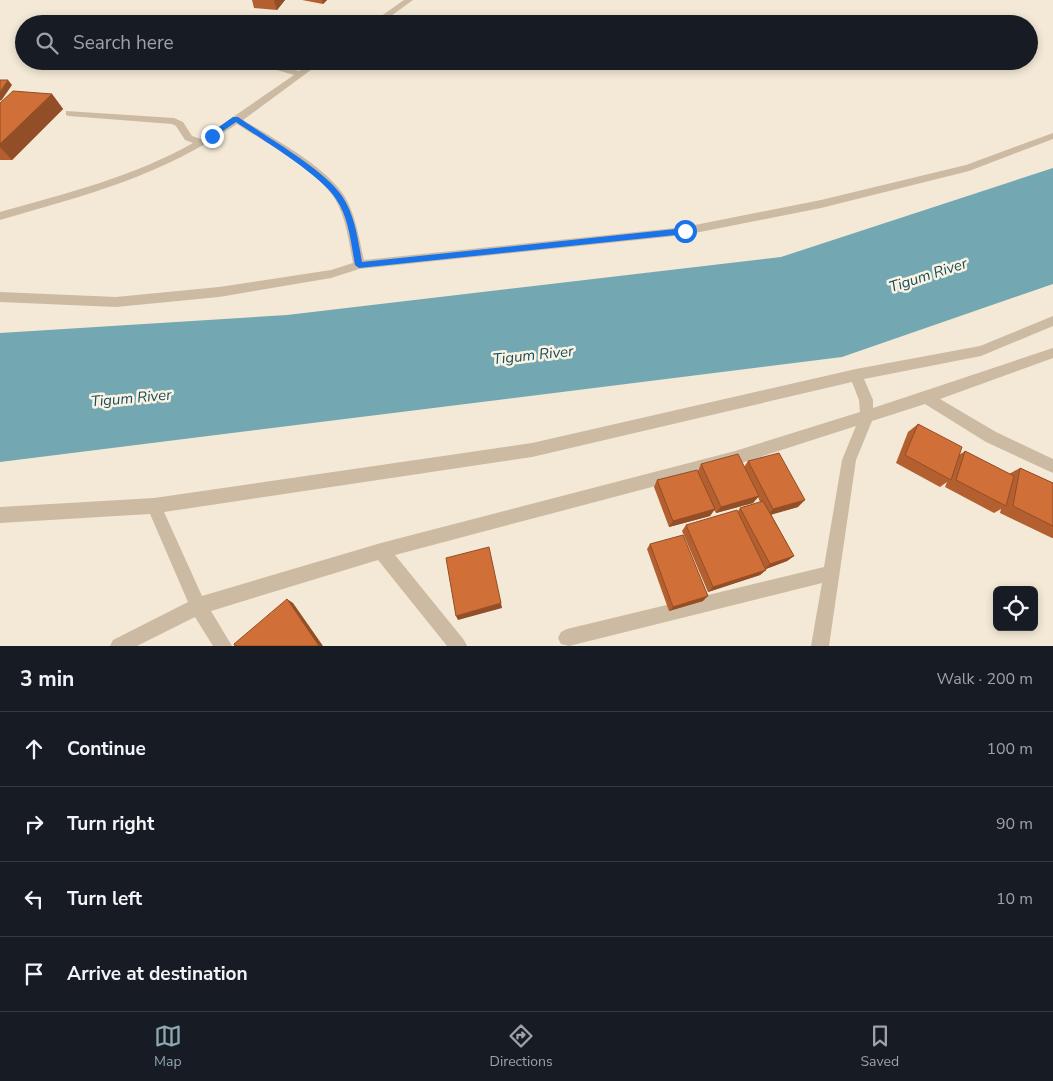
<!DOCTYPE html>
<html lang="en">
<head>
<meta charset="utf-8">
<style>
	:root { --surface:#171b24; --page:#20242c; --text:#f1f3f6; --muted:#9ea1a6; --line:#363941; --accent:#8fa8b0 }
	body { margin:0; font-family:"Nunito Sans",sans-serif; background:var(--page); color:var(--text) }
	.controls { position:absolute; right:15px; bottom:15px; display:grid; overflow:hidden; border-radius:8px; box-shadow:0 2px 8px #0003 }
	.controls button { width:45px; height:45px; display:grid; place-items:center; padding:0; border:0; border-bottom:1px solid var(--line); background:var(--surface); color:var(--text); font:25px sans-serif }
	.stop { position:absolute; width:15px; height:15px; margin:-11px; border:4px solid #1a73e8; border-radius:50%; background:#fff }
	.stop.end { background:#1a73e8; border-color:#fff; box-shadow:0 1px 5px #0008 }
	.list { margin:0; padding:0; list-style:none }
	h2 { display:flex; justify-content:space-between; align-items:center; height:65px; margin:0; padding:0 20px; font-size:21px }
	h2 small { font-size:16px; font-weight:400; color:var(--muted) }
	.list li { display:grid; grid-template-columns:32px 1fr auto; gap:15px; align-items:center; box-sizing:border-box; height:75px; padding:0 20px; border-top:1px solid var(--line) }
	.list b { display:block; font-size:19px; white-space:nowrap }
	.list em { font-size:16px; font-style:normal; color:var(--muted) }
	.icon { flex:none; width:28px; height:28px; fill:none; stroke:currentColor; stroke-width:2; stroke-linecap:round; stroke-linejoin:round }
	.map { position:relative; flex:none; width:1053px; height:646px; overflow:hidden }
	.search { position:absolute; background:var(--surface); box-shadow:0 2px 8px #0003; left:15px; right:15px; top:15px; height:55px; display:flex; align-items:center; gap:12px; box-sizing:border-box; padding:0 18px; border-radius:28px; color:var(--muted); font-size:19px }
	.sheet { height:365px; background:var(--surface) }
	nav { display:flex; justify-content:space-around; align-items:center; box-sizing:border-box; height:70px; border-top:1px solid var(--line); background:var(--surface); font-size:14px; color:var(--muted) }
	nav a { display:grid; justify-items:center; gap:2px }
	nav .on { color:var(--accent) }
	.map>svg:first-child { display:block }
</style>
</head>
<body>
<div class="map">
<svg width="1053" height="646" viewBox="0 0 1053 646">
	<rect width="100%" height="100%" fill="#f3e9d6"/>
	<path fill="#73a8b2" d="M1053 168V284L842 357 0 462V333L287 315 781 257Z"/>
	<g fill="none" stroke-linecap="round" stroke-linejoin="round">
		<g fill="#ccbaa2" fill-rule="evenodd">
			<path d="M404 0H413L380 24H370Z"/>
			<path d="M176 21H179L183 23 174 24Z"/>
			<path d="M246 61H261L299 71 313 61H323L243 120C273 138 327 167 345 197 356 216 359 239 364 260L685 227 821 200 966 165 1053 133V139L969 171 821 208 685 235 359 269 331 278 219 297 116 307 0 302V292L116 297 219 287 331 270 353 263C349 242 346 217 335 199 318 171 265 142 237 124 159 177 89 194 0 220V212C67 193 133 177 193 143L185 140 176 126 172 124 69 116 66 115V111L174 118 183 122 192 136 201 139 294 75Z"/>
			<path d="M1053 316V326L981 356 864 379 873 400V408L1053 348V358L940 399 996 432 1053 459V473L986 442 925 404 872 421 856 460 829 646H811L822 583 569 646 561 644 558 638 561 632 567 629 824 567 842 460 856 426 735 465 395 555 464 640 467 646H447L378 560 211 611 232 646H213L195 617 137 646H110L113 640 188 602 150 514 0 523V507L154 498 532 443 856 369 980 346ZM852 382 859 400 860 412 735 451 381 543 202 596 164 512 532 457Z"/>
		</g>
	</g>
	<g fill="#b35f2f">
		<path d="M252 0H285L277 10 254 8Z"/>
		<path d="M302 0H327L323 4Z"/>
		<path d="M52 94 63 109 12 160H0V103Z"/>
		<path d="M918 424 959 455 965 451 1009 474 1020 468 1053 483V538H1052L1000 513 1001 509 994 513 945 487 947 482 940 487 896 463 908 432Z"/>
		<path d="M748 461 798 507 771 514 794 556 787 561 766 569V570L760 575 708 592 682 531 686 525 738 511 740 508 760 502 758 497 753 503 716 513 714 510 710 516 669 527 654 487 657 480 698 471 701 464 744 467Z"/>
		<path d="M650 544 703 601 669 611 647 549Z"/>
	</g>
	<g fill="#924e26">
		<path d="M274 0H285L277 10Z"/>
		<path d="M322 0H327L323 4Z"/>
		<path d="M8 80 12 85 1 101 0 100V92Z"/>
		<path d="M52 94 63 109 12 160 0 147V144Z"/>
		<path d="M759 496 753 503 716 513 721 507Z"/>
		<path d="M805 500 798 507 767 516 773 509Z"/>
		<path d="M715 509 710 516 669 527 673 521Z"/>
		<path d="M794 556 787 561 763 570 770 564Z"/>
		<path d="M766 570 760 575 708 592 713 587Z"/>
		<path d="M708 596 703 601 669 611 673 607Z"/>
		<path d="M287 599 293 603 323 646H319Z"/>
		<path d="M501 603 502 608 458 620 456 616Z"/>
	</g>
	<g fill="#d06f37" stroke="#924e26">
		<path d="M0 80H8L0 92Z"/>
		<path d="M13 91 52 94 0 144V103Z"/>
		<path d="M918 424 962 447 951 480 905 455Z"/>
		<path d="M965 451 1014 476 1006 506 956 480Z"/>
		<path d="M779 453 805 500 773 509 748 461Z"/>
		<path d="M738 454 759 496 721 507 701 464Z"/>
		<path d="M1020 468 1053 483V526L1013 506Z"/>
		<path d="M697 470 715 509 673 521 657 480Z"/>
		<path d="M763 501 794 556 770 564 740 508Z"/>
		<path d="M737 510 766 570 713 587 686 525Z"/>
		<path d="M683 535 708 596 673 607 650 544Z"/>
		<path d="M489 547 501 603 456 616 446 558Z"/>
		<path d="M287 599 319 646H235L234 644Z"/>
	</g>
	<path fill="#1a73e8" d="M233 117H238C265 136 325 170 342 196 355 215 358 240 362 262L685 228 689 231 685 234 359 268 355 265C351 243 349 218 336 199 321 175 261 139 236 122L214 137H209V134Z"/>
	<g text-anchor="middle" stroke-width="5" stroke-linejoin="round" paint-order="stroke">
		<g font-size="15" font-style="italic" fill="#174d5a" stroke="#faf3e3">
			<text transform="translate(928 275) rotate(-18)" y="5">Tigum River</text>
			<text transform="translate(533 355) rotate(-6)" y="5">Tigum River</text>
			<text transform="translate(131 398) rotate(-5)" y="5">Tigum River</text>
		</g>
	</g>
</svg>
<div class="controls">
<button><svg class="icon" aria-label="locate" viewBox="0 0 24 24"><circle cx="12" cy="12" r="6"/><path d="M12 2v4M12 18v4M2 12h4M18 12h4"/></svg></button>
</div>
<div class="stop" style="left:685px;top:231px"></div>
<div class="stop end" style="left:212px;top:136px"></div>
<div class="search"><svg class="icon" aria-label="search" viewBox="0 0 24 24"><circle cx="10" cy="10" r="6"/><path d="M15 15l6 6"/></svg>Search here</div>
</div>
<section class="sheet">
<h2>3 min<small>Walk · 200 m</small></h2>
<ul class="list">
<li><svg class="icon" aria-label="ahead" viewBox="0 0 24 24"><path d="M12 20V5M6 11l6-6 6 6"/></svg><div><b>Continue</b></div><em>100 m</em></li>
<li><svg class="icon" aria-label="right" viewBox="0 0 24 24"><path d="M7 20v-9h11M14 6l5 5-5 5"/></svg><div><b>Turn right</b></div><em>90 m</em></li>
<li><svg class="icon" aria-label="left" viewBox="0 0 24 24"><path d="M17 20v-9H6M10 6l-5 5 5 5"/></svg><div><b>Turn left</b></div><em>10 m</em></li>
<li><svg class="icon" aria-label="arrive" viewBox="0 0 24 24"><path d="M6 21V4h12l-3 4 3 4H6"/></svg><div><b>Arrive at destination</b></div></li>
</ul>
</section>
<nav>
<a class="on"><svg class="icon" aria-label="map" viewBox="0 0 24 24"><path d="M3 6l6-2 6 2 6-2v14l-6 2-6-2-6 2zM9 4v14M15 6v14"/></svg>Map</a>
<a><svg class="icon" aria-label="directions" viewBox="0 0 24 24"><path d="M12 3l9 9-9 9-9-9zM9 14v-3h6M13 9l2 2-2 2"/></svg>Directions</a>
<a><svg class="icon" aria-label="saved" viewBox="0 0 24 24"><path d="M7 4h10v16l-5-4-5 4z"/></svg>Saved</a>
</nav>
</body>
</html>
